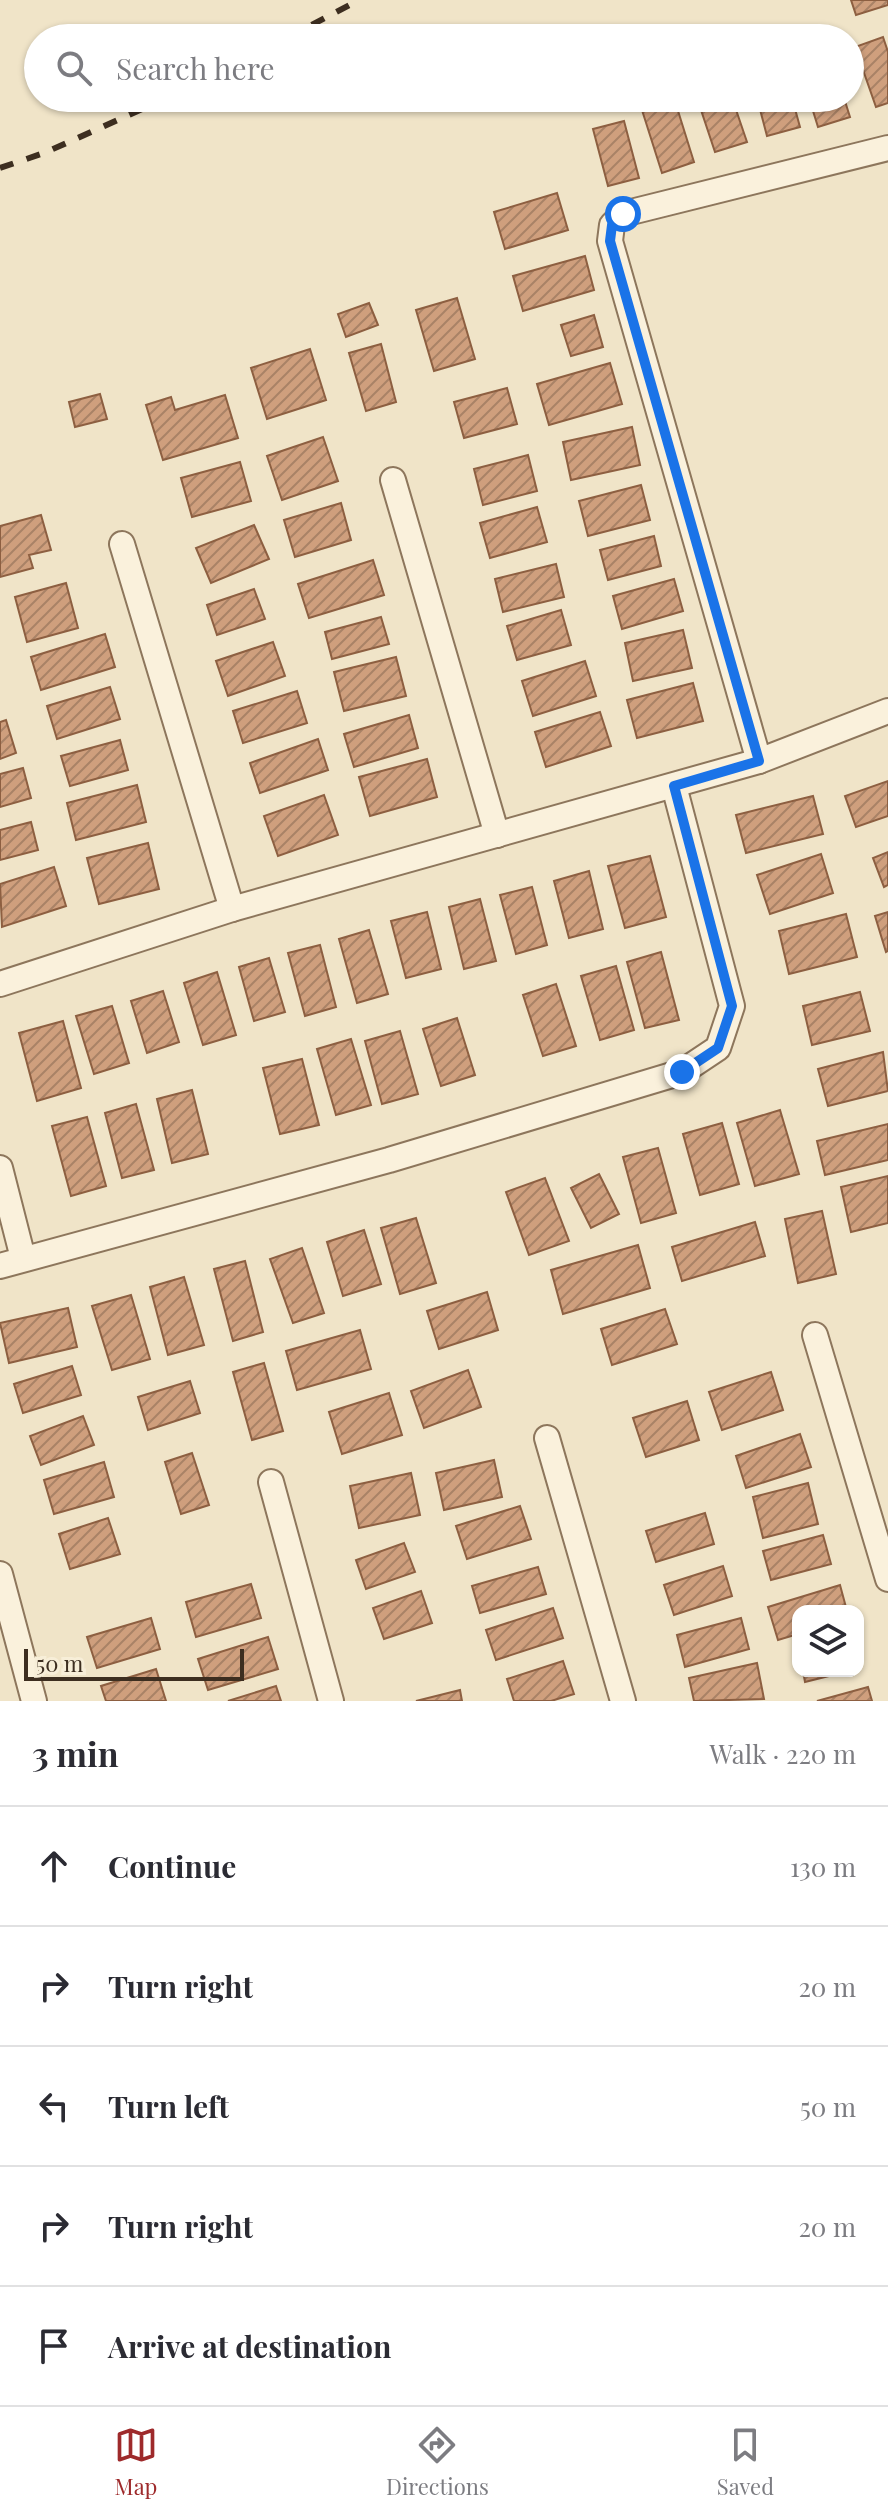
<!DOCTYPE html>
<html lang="en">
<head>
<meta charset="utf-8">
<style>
	:root { --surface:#fff; --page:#f7f7f7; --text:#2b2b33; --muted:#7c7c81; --line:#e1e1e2; --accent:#9e2a2b }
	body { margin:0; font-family:"Playfair Display",serif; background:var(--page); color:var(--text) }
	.controls { position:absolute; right:24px; bottom:24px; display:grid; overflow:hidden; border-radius:16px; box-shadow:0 2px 6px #0004 }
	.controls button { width:72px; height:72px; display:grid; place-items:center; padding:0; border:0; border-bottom:2px solid var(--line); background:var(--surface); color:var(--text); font:40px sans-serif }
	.scale { position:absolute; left:24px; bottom:20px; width:220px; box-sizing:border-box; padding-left:8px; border:4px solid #3d2e20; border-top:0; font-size:22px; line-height:28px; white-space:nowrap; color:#3d2e20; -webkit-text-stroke:6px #f7eed8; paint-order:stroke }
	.stop { position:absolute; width:24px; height:24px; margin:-18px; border:6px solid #1a73e8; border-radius:50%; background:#fff }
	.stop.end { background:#1a73e8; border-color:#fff; box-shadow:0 2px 8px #0008 }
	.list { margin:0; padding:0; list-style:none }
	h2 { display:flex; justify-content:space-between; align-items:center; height:104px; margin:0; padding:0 32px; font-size:34px }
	h2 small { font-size:26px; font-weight:400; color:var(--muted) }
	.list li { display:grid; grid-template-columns:52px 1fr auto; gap:24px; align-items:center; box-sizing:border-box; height:120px; padding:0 32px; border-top:2px solid var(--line) }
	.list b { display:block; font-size:30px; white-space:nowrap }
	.list em { font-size:26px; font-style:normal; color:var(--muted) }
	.icon { flex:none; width:44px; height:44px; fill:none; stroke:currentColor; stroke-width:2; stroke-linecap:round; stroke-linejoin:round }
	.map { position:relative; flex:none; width:888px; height:1701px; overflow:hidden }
	.search { position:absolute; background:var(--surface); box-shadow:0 2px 6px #0004; left:24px; right:24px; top:24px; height:88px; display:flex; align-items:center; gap:20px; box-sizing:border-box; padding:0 28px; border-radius:44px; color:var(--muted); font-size:30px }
	.sheet { height:704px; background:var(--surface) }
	nav { display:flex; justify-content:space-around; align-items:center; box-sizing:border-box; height:112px; border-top:2px solid var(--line); background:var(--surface); font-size:22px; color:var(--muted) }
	nav a { display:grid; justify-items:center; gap:4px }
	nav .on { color:var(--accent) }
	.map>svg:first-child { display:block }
</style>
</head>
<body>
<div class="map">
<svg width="888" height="1701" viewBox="0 0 888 1701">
	<defs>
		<pattern id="building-hatch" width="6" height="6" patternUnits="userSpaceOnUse" patternTransform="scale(2)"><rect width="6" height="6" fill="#cf9f7d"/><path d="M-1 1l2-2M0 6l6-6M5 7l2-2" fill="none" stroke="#a98266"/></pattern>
	</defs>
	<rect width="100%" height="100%" fill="#f0e4c8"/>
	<g fill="url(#building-hatch)" stroke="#8d5f41" stroke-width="2">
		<path d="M851 0H888V5L856 15Z"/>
		<path d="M883 37 888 52V103L876 107 855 47Z"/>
		<path d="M667 98H674L694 162 662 173 641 107Z"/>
		<path d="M697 98H732L747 142 715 152Z"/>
		<path d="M757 98H792L800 127 767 136Z"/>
		<path d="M809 98H844L850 117 818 127Z"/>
		<path d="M624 121 639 178 608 186 593 129Z"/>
		<path d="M557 193 568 230 505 249 494 212Z"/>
		<path d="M585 256 594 290 523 311 513 276Z"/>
		<path d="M457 298 475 359 434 371 416 310Z"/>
		<path d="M369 303 378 325 346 337 338 314Z"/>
		<path d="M594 315 603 347 571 356 561 325Z"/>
		<path d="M381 344 396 402 366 411 349 353Z"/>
		<path d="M310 349 326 400 267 419 251 368Z"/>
		<path d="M610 363 622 404 549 425 537 384Z"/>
		<path d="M507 388 517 424 464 438 454 402Z"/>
		<path d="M100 394 107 419 75 427 69 402Z"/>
		<path d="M225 395 238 438 163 460 146 405 171 397 175 410Z"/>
		<path d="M632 427 640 465 571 480 563 442Z"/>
		<path d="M323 437 338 481 282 500 267 456Z"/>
		<path d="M528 455 537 491 483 505 474 469Z"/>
		<path d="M240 462 251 501 192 517 181 478Z"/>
		<path d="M641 485 650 520 588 536 579 501Z"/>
		<path d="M341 503 351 540 295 557 284 520Z"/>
		<path d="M537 507 547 542 490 558 480 523Z"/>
		<path d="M41 515 51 550 29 555 33 568 0 577V526Z"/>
		<path d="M254 525 269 559 211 583 196 548Z"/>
		<path d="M654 536 661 566 608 580 600 550Z"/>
		<path d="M373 560 384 595 309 618 298 584Z"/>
		<path d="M556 564 564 597 503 612 495 579Z"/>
		<path d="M674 579 683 611 622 629 613 596Z"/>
		<path d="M66 583 78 628 27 642 15 597Z"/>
		<path d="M254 589 265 619 217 635 207 605Z"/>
		<path d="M561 610 571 645 517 660 507 626Z"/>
		<path d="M381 617 389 644 332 659 325 632Z"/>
		<path d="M683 630 692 668 633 681 625 643Z"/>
		<path d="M105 634 115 667 41 690 31 657Z"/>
		<path d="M273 642 285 676 228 696 216 661Z"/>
		<path d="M396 657 406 696 344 711 334 672Z"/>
		<path d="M585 661 596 696 533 716 522 681Z"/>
		<path d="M693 683 703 721 637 738 627 700Z"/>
		<path d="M110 687 120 719 57 739 47 706Z"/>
		<path d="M297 691 307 723 243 743 233 711Z"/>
		<path d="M600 712 611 746 546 767 535 732Z"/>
		<path d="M409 715 418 748 354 767 344 734Z"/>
		<path d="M6 720 16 753 0 759V722Z"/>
		<path d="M318 739 328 770 260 793 250 763Z"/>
		<path d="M120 740 128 770 70 786 61 756Z"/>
		<path d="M427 759 437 797 370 816 359 777Z"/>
		<path d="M23 768 31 798 0 807V774Z"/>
		<path d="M888 781V816L856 827 845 796Z"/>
		<path d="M137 785 146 822 76 840 67 803Z"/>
		<path d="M324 795 338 835 278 856 264 816Z"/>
		<path d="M813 796 823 834 746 853 736 815Z"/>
		<path d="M31 822 38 850 0 860V830Z"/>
		<path d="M148 843 159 889 99 904 87 858Z"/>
		<path d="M888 852V885L884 887 873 858Z"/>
		<path d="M821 854 833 893 770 914 757 875Z"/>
		<path d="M650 856 666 917 625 928 608 866Z"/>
		<path d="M54 867 66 906 2 927 0 884Z"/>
		<path d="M589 871 603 929 569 938 554 881Z"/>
		<path d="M532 887 547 945 516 954 500 895Z"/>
		<path d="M480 899 496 961 464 969 449 907Z"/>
		<path d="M427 912 441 969 406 978 391 921Z"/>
		<path d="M888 912V951L886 952 875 916Z"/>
		<path d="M846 914 857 957 789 974 779 931Z"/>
		<path d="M369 930 388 994 357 1003 339 939Z"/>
		<path d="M320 945 336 1007 305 1016 288 953Z"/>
		<path d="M661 952 679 1020 645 1028 627 962Z"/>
		<path d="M269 958 285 1012 254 1021 239 967Z"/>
		<path d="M616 966 634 1030 600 1040 581 976Z"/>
		<path d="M217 972 236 1035 203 1045 184 983Z"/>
		<path d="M556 984 576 1046 543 1056 523 995Z"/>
		<path d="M163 991 179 1042 147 1053 131 1001Z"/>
		<path d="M860 992 870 1031 812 1045 803 1006Z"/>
		<path d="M112 1006 129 1063 94 1074 76 1016Z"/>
		<path d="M457 1018 475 1075 441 1086 423 1029Z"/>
		<path d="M63 1021 81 1088 37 1101 19 1033Z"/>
		<path d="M400 1031 418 1094 382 1104 365 1041Z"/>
		<path d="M351 1039 371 1105 336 1115 317 1049Z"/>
		<path d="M883 1052 888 1091 828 1106 818 1069Z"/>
		<path d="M302 1059 319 1125 280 1134 263 1068Z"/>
		<path d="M192 1090 208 1154 172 1163 157 1099Z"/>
		<path d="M136 1104 154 1170 122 1178 105 1113Z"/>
		<path d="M780 1110 799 1174 755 1186 737 1123Z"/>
		<path d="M87 1117 106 1186 71 1196 52 1126Z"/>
		<path d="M722 1123 739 1184 700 1195 683 1134Z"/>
		<path d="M888 1124V1160L825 1175 817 1141Z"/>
		<path d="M658 1148 676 1213 641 1223 623 1157Z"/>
		<path d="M599 1174 619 1214 591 1228 571 1188Z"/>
		<path d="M888 1176V1223L851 1232 841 1187Z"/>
		<path d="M545 1178 569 1241 529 1255 506 1192Z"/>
		<path d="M822 1211 836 1274 798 1283 785 1219Z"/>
		<path d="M416 1218 436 1283 400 1294 381 1228Z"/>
		<path d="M755 1222 765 1256 682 1281 672 1247Z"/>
		<path d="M364 1230 381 1284 343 1296 327 1242Z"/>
		<path d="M638 1245 650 1288 563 1314 551 1270Z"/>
		<path d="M302 1248 324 1313 293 1323 270 1259Z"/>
		<path d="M245 1261 263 1332 233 1341 214 1269Z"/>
		<path d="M184 1277 204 1345 168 1355 150 1287Z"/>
		<path d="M487 1292 498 1330 439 1349 427 1311Z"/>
		<path d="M131 1295 150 1359 112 1370 92 1306Z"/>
		<path d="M68 1308 77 1347 9 1363 0 1323Z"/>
		<path d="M665 1309 677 1344 612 1365 601 1329Z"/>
		<path d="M360 1330 371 1369 297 1390 286 1351Z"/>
		<path d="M264 1363 283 1431 252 1440 233 1372Z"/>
		<path d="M72 1366 81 1395 23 1413 14 1384Z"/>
		<path d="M468 1370 481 1407 424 1428 411 1391Z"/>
		<path d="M771 1372 783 1410 722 1430 709 1392Z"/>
		<path d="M190 1381 200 1413 148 1430 138 1397Z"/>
		<path d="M389 1393 402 1435 342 1454 329 1412Z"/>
		<path d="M687 1401 699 1440 646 1457 633 1418Z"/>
		<path d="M83 1416 94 1445 41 1465 30 1436Z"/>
		<path d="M800 1434 811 1467 746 1488 736 1456Z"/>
		<path d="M192 1453 209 1505 181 1514 165 1462Z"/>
		<path d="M494 1460 502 1497 444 1510 436 1473Z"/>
		<path d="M104 1462 114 1497 54 1514 44 1480Z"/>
		<path d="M411 1473 420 1515 359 1528 350 1486Z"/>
		<path d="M808 1483 818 1524 763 1538 753 1497Z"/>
		<path d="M520 1506 531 1539 467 1559 456 1526Z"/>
		<path d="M705 1513 714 1544 656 1562 646 1531Z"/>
		<path d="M108 1518 120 1554 70 1569 59 1534Z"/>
		<path d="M823 1535 831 1564 771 1580 763 1551Z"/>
		<path d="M404 1543 415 1572 366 1589 356 1560Z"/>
		<path d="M723 1566 732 1596 674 1615 664 1585Z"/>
		<path d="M538 1567 546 1594 480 1613 472 1586Z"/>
		<path d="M251 1584 261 1618 196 1637 186 1602Z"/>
		<path d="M840 1585 847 1611H798V1634L778 1640 768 1607Z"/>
		<path d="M421 1591 432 1623 384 1639 373 1608Z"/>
		<path d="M553 1608 563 1638 496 1660 486 1630Z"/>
		<path d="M151 1618 160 1649 97 1668 87 1637Z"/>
		<path d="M741 1618 749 1649 685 1667 677 1635Z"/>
		<path d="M268 1637 278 1669 208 1690 198 1659Z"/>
		<path d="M563 1661 574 1694 551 1701H514L507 1679Z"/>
		<path d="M757 1663 764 1699 694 1701 689 1678Z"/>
		<path d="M156 1669 166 1701H106L101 1686Z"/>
		<path d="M803 1671H849L805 1682Z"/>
		<path d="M276 1686 281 1701H228Z"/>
		<path d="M868 1687 872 1701H817Z"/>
		<path d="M460 1690 462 1701H416Z"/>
	</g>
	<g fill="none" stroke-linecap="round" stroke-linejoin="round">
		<g stroke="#8d765c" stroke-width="28">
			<g id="minor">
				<path d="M393 480 497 835"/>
				<path d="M122 544 232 909"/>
				<path d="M759 761 610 241 612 225 623 214 888 148"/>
				<path d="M0 984 232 909 759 761 888 711"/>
				<path d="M0 1168 23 1258"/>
				<path d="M0 1266 389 1160 682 1072 718 1048 732 1006 674 786"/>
				<path d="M815 1335 888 1579"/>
				<path d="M547 1438 623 1701"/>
				<path d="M271 1482 331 1701"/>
				<path d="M0 1574 34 1701"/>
			</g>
		</g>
		<use href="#minor" stroke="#faf1dc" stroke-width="24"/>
		<g stroke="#3d2e20" stroke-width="6" stroke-dasharray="14 14" stroke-linecap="butt">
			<path d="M287 38 359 0"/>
			<path d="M0 168 44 153 167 98"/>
		</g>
	</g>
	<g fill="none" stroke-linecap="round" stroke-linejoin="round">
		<path stroke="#1a73e8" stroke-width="10" d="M623 214 612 225 610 241 759 761 674 786 732 1006 718 1048 682 1072"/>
	</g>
</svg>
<div class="controls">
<button><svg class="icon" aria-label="layers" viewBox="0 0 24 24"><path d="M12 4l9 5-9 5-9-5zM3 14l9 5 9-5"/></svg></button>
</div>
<div class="scale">50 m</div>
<div class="stop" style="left:623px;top:214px"></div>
<div class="stop end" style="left:682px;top:1072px"></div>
<div class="search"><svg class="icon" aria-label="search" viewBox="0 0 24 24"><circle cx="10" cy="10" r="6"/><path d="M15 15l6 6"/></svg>Search here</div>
</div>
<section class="sheet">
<h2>3 min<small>Walk · 220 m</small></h2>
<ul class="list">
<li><svg class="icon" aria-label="ahead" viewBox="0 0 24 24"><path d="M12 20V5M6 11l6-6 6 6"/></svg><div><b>Continue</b></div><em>130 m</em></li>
<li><svg class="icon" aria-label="right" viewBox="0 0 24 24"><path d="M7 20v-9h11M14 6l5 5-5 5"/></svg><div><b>Turn right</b></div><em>20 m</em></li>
<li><svg class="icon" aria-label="left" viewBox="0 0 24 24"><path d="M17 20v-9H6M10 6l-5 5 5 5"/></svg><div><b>Turn left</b></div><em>50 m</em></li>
<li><svg class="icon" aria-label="right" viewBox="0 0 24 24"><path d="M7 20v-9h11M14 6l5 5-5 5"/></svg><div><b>Turn right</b></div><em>20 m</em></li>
<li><svg class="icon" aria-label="arrive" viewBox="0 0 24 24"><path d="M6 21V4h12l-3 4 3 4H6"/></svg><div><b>Arrive at destination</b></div></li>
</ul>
</section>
<nav>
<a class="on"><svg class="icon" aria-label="map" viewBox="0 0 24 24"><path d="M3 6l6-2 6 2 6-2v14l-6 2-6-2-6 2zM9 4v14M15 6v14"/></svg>Map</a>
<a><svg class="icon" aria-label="directions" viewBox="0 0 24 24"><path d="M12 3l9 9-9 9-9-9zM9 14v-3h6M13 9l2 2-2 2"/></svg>Directions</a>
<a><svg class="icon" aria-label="saved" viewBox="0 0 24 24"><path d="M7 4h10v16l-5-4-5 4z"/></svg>Saved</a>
</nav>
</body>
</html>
